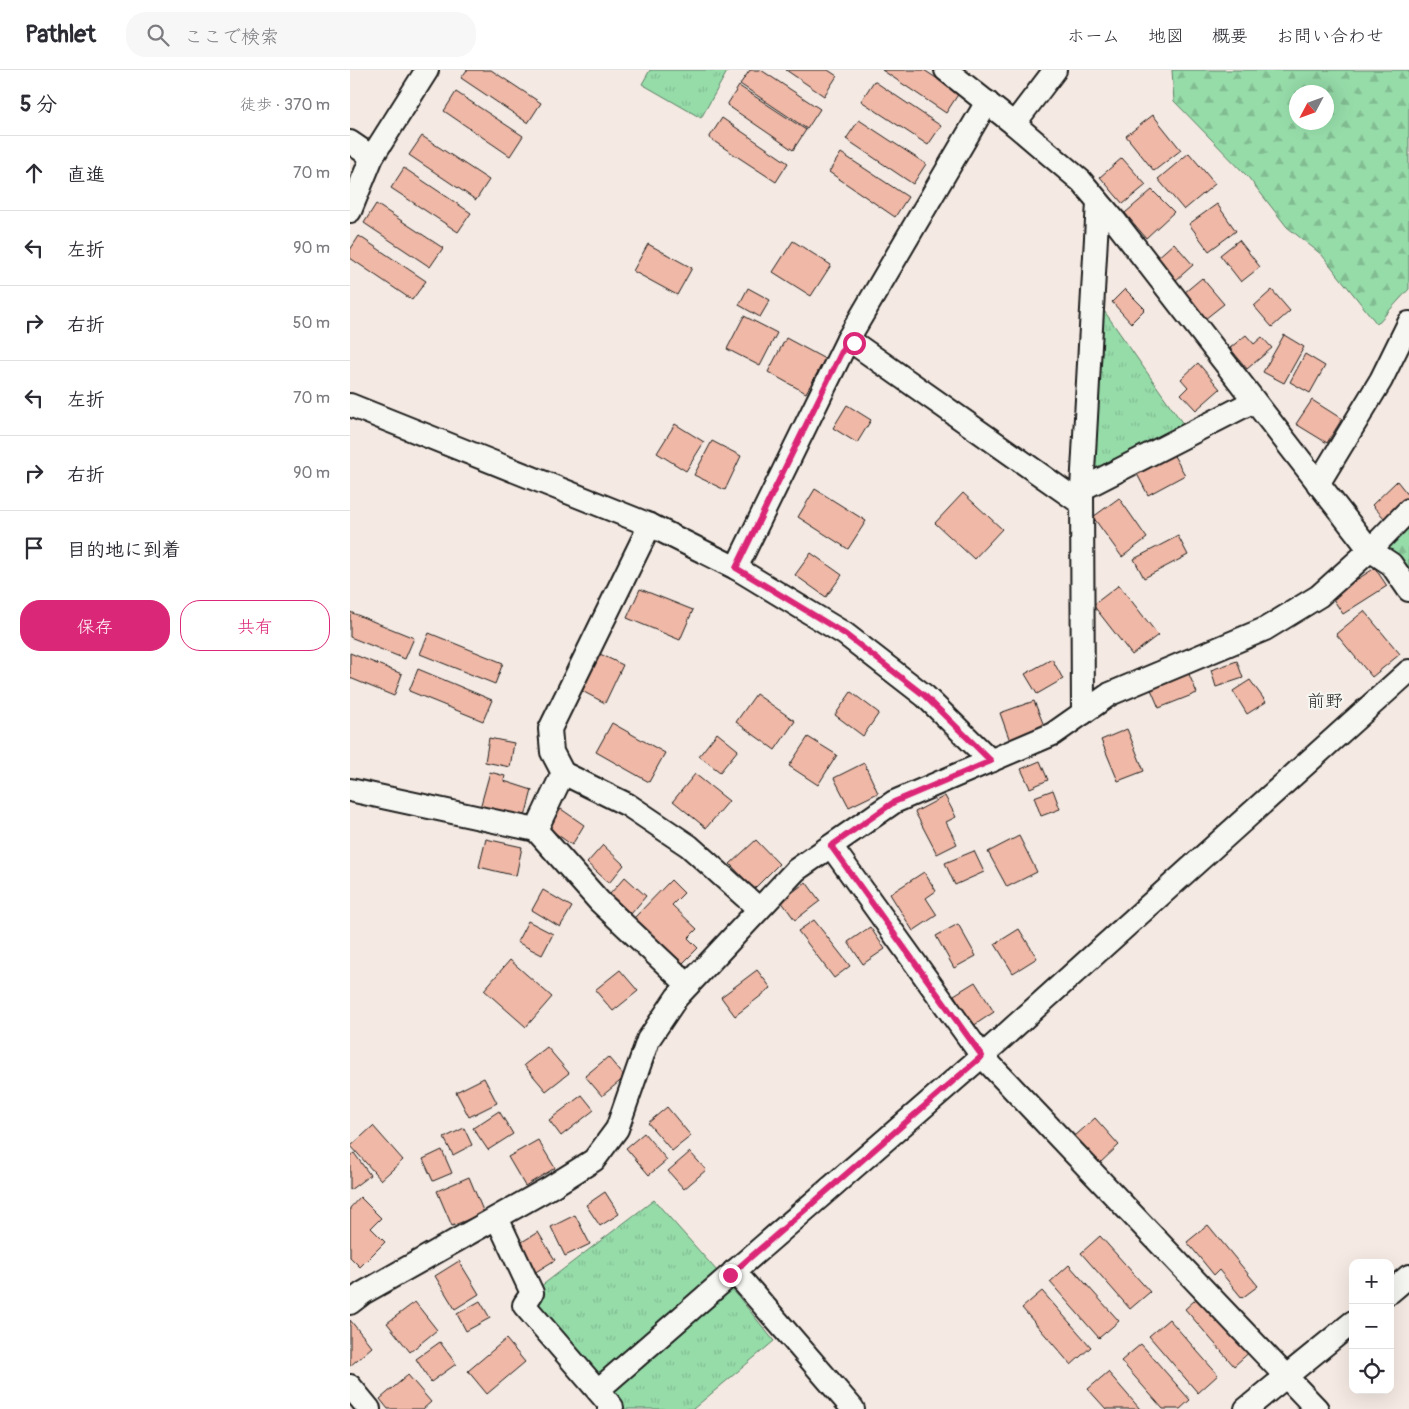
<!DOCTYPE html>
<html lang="ja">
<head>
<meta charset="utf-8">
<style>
	:root { --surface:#fff; --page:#f7f7f7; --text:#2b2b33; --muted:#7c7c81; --line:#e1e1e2; --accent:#db2777 }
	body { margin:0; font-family:Pangolin,"Klee One",sans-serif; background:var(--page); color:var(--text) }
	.controls { position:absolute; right:15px; bottom:15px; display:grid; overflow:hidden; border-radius:10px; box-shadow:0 5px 20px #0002 }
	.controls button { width:45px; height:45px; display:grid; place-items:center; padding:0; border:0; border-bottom:1px solid var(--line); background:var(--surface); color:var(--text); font:25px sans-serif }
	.compass { position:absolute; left:939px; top:15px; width:45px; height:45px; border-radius:50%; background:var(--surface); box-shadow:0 5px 20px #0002; rotate:229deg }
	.stop { position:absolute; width:15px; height:15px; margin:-11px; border:4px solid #db2777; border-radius:50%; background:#fff }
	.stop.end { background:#db2777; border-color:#fff; box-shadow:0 1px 5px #0008 }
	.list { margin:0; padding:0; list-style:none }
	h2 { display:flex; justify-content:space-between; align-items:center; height:65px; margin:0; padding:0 20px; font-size:21px }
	h2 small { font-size:16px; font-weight:400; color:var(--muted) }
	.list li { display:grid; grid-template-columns:32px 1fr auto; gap:15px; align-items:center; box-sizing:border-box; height:75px; padding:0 20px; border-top:1px solid var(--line) }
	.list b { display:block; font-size:19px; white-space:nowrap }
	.list em { font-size:16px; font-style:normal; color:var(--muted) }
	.actions { display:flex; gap:10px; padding:15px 20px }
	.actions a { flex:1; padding:11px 0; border:1px solid var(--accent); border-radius:20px; text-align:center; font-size:18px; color:var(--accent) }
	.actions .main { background:var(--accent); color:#fff }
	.icon { flex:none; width:28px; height:28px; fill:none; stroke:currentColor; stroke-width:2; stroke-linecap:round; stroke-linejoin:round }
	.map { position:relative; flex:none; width:1059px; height:1339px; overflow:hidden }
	header { display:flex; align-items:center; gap:30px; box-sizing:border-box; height:70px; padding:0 25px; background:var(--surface); border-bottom:1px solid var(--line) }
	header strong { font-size:24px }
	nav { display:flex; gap:28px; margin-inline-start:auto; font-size:18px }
	.search { width:350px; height:45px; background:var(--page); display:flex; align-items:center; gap:12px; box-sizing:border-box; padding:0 18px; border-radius:20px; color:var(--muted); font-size:19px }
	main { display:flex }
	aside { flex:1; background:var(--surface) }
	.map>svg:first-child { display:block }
</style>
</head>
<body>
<header>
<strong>Pathlet</strong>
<div class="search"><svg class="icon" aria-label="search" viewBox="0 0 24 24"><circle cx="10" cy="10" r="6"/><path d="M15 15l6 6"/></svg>ここで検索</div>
<nav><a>ホーム</a><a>地図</a><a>概要</a><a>お問い合わせ</a></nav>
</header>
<main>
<aside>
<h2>5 分<small>徒歩 · 370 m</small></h2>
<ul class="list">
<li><svg class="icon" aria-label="ahead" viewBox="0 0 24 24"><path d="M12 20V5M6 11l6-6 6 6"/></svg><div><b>直進</b></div><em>70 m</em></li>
<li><svg class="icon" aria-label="left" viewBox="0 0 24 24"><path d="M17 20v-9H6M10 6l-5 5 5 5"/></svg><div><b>左折</b></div><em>90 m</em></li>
<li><svg class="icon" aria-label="right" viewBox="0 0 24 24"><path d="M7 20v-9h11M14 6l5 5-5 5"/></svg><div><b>右折</b></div><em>50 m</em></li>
<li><svg class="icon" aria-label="left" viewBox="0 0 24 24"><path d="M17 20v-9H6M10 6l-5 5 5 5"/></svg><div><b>左折</b></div><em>70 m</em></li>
<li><svg class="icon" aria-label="right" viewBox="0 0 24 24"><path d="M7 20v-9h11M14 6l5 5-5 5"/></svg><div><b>右折</b></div><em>90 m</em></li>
<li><svg class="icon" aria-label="arrive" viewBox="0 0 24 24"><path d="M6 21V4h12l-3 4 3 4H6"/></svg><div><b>目的地に到着</b></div></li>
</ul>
<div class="actions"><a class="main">保存</a><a>共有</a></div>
</aside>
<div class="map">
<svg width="1059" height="1339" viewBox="0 0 1059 1339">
	<defs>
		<pattern id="grass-tufts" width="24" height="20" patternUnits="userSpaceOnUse" patternTransform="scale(1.25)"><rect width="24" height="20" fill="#96dca9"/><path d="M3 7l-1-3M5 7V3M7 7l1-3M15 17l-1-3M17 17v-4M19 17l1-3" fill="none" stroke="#81bc91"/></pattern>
		<pattern id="forest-firs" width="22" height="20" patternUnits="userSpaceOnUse" patternTransform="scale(1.25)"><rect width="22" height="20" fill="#96dca9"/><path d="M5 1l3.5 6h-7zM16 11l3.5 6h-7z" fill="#81bc91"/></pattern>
	</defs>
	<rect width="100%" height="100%" fill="#f5eae3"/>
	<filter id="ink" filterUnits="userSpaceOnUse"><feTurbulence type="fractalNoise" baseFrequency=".02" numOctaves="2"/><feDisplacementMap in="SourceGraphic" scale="10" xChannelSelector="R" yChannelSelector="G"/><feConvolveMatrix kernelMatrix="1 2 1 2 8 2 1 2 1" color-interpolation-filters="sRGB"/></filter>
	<g filter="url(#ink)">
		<g fill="url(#grass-tufts)" stroke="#597c62">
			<path d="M300 0H378L351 48 292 14Z"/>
			<path d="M743 225 840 364 732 419Z"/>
			<path d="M304 1130 375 1210 424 1271 343 1339H259L174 1235 182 1223Z"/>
		</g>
		<g fill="url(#forest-firs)" stroke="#597c62" fill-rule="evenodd">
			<path d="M822 0H1059V219L1027 254 972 185 937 157 898 107 824 31ZM946 22H976V52H946Z"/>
			<path d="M1059 441V526L1020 480Z"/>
		</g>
		<g fill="#f0b8a6" stroke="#1c1c1c">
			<path d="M117 0H141L191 33 178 53 111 8Z"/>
			<path d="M400 0H411L470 39 457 59 390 14Z"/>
			<path d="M436 0H478L487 6 474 26Z"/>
			<path d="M532 0H574L609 23 596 43Z"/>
			<path d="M524 11 591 56 578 75 511 31Z"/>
			<path d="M389 16 456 60 443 80 377 35Z"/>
			<path d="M106 22 173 66 160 86 94 41Z"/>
			<path d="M803 45 831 80 804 101 776 66Z"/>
			<path d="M372 48 438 93 426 112 359 68Z"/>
			<path d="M509 50 576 94 563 114 496 69Z"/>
			<path d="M72 66 139 110 126 130 59 85Z"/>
			<path d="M491 83 558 127 545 147 479 102Z"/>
			<path d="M839 83 865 114 834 140 808 109Z"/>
			<path d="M772 88 796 115 773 134 750 107Z"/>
			<path d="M54 98 121 143 108 162 41 118Z"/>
			<path d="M802 120 824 142 796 168 775 143Z"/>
			<path d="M26 134 93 178 80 197 14 153Z"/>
			<path d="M867 134 886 161 859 181 839 154Z"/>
			<path d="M9 166 76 211 62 230 0 188V180Z"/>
			<path d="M889 170 910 197 891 212 870 185Z"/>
			<path d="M443 171 481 195 461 226 423 202Z"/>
			<path d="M824 173 843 195 825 211 806 189Z"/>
			<path d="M298 174 342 198 327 225 283 201Z"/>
			<path d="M852 208 874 234 855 249 834 223Z"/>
			<path d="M398 218 420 230 410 247 389 235Z"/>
			<path d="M775 219 795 239 781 253 762 232Z"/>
			<path d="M922 220 940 241 922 257 904 236Z"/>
			<path d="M394 246 427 263 410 296 377 279Z"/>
			<path d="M896 265 904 274 912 267 922 278 897 299 880 278Z"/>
			<path d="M934 265 954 277 934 313 913 302Z"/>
			<path d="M436 268 475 289 456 323 418 302Z"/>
			<path d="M955 284 975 296 960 323 940 312Z"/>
			<path d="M848 293 870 319 846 340 831 324 838 317 831 309Z"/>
			<path d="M962 330 992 349 977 373 946 354Z"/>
			<path d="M497 335 521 350 507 373 483 358Z"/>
			<path d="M325 354 354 372 336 401 307 383Z"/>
			<path d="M362 371 391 386 375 420 344 405Z"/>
			<path d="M823 384 835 405 798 425 787 404Z"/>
			<path d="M1047 411 1059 426V429L1036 450 1022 435Z"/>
			<path d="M465 419 516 451 498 479 448 447Z"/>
			<path d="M613 423 652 459 624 489 585 453Z"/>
			<path d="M769 428 797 468 772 487 743 447Z"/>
			<path d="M828 466 838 485 794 508 784 489Z"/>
			<path d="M461 483 492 505 476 527 445 505Z"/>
			<path d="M1025 498 1037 516 993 544 981 526Z"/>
			<path d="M769 515 808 565 782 585 743 535Z"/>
			<path d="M290 519 343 540 330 570 277 548Z"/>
			<path d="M1014 541 1050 584 1022 607 986 564Z"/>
			<path d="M0 542 64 568 55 589 0 567Z"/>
			<path d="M79 563 153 593 145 614 70 584Z"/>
			<path d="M0 583 52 604 44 626 0 608Z"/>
			<path d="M250 584 273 595 255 633 232 621Z"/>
			<path d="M702 589 713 609 687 624 675 604Z"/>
			<path d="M887 591 893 608 866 617 861 600Z"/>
			<path d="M68 599 142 630 133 651 59 621Z"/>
			<path d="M838 602 847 623 809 638 800 617Z"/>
			<path d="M900 610 916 632 897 644 883 621Z"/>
			<path d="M501 622 529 643 513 666 485 645Z"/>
			<path d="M406 624 445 651 425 680 386 652Z"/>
			<path d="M684 631 695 658 660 671 650 643Z"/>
			<path d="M262 653 315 683 299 712 246 682Z"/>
			<path d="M777 659 794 701 768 711 751 670Z"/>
			<path d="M367 663 388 680 370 702 349 686Z"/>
			<path d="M458 667 487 685 468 715 439 696Z"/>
			<path d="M139 668 164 673 160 697 135 692Z"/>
			<path d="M690 691 698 710 680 718 671 699Z"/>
			<path d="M514 693 528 723 499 737 484 708Z"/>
			<path d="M140 702 155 706 154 711 182 720 174 751 130 738Z"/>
			<path d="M345 704 379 731 356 758 323 731Z"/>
			<path d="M703 720 710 739 691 746 684 727Z"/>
			<path d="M595 726 606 747 596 752 607 774 587 784 565 742Z"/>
			<path d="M211 739 234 755 222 775 198 758Z"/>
			<path d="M669 766 687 802 657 817 638 782Z"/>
			<path d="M136 769 172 777 166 806 129 797Z"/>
			<path d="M406 770 429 794 404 819 380 794Z"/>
			<path d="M253 775 274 795 259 813 237 793Z"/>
			<path d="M624 781 634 802 605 815 595 793Z"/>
			<path d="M574 802 586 821 576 828 587 845 563 861 540 824Z"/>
			<path d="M275 807 296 826 281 844 260 824Z"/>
			<path d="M321 810 334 823 322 835 347 859 338 868 348 878 332 894 284 848Z"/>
			<path d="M456 812 470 831 445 850 431 831Z"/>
			<path d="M193 820 222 837 210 857 182 840Z"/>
			<path d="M464 850 500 896 484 908 448 861Z"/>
			<path d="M178 851 203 864 192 885 167 872Z"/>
			<path d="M608 854 626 886 604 898 586 866Z"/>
			<path d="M520 857 535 879 513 894 498 872Z"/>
			<path d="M669 859 687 888 663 903 645 874Z"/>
			<path d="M160 890 202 927 176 957 134 920Z"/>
			<path d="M270 900 288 921 263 941 245 920Z"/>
			<path d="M407 900 421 918 385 946 371 927Z"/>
			<path d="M625 912 644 942 623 956 604 925Z"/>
			<path d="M197 977 219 1003 196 1021 174 995Z"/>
			<path d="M258 987 275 1007 252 1026 235 1006Z"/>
			<path d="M134 1008 147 1033 119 1047 106 1022Z"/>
			<path d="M232 1025 244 1040 211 1066 199 1050Z"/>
			<path d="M317 1037 341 1066 322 1081 298 1053Z"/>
			<path d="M149 1041 163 1064 138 1080 123 1058Z"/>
			<path d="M745 1048 769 1075 750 1093 725 1066Z"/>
			<path d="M23 1056 53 1090 31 1110 1 1076Z"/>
			<path d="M114 1058 122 1075 103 1085 94 1068Z"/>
			<path d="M294 1063 317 1090 299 1105 276 1078Z"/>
			<path d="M188 1070 205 1098 175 1116 158 1087Z"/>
			<path d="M92 1080 102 1103 83 1111 73 1089Z"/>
			<path d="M340 1082 356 1100 334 1119 318 1101Z"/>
			<path d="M4 1083 20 1105 0 1120V1086Z"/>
			<path d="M119 1107 134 1143 102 1156 87 1121Z"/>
			<path d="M255 1122 269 1144 250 1156 236 1135Z"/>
			<path d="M10 1127 31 1148 21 1158 35 1172 10 1197 0 1187V1138Z"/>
			<path d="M225 1145 240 1174 215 1186 201 1157Z"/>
			<path d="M858 1155 908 1216 892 1228 869 1200 864 1205 837 1172Z"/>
			<path d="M188 1162 205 1190 184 1203 167 1175Z"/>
			<path d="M750 1166 800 1222 780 1239 731 1183Z"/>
			<path d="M109 1191 129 1224 105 1239 85 1206Z"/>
			<path d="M719 1195 769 1251 749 1268 700 1212Z"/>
			<path d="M692 1221 741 1277 721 1295 672 1238Z"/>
			<path d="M854 1222 903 1279 884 1296 835 1239Z"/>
			<path d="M130 1231 140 1248 116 1261 107 1244Z"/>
			<path d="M65 1232 87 1260 60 1282 37 1253Z"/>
			<path d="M819 1249 868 1305 848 1323 799 1266Z"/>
			<path d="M0 1250 22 1277 0 1296Z"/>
			<path d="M156 1269 175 1292 137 1324 118 1301Z"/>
			<path d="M90 1272 106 1294 81 1312 66 1289Z"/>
			<path d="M791 1274 840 1330 830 1339H813L771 1291Z"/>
			<path d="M758 1302 790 1339H756L738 1319Z"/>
			<path d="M58 1305 81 1332 73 1339H38L30 1329Z"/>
		</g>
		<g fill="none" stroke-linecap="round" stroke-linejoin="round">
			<g stroke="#1c1c1c" stroke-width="26">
				<g id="minor">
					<path d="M596 0 664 54 731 111 765 151 1020 480 1041 494 1059 520"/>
					<path d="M664 54 705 0"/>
					<path d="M0 72 22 87"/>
					<path d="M0 141 22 87 77 0"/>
					<path d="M498 269 732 434"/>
					<path d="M0 335 300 455 386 498 495 564 575 626 641 691"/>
					<path d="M968 414 1031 310 1059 253"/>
					<path d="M732 419 904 331"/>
					<path d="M300 455 200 659 202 682 213 703 278 735 339 776 409 839"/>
					<path d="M386 498 498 269 637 32"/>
					<path d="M733 643 732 419 748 132"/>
					<path d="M213 703 186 760 249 831 338 915"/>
					<path d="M0 720 186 760"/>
					<path d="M481 776 632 986 967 1339"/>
					<path d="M147 1148 182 1223 174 1235 262 1337 259 1339"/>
					<path d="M384 1201 503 1339"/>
					<path d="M1040 1222 1059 1206"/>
					<path d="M0 1233 13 1223 201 1117 244 1090 267 1059 298 970 327 927 446 800 544 732 703 664 760 624 915 559 969 526 1020 480 1059 440"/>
					<path d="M0 1316 19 1339"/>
					<path d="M248 1320 632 986 1059 601"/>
					<path d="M896 1339 1003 1252"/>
				</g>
			</g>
			<use href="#minor" stroke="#f6f6f2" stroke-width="22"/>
		</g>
	</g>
	<g fill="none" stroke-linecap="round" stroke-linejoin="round" filter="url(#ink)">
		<path stroke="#db2777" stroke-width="6" d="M380 1205 632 986 481 776 544 732 641 691 575 626 495 564 386 498 498 269 504 273"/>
	</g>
	<g text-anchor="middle" stroke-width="4" stroke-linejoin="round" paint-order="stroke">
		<g font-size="18" fill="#1c1c1c" stroke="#f6f6f2">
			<text x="975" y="637">前野</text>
		</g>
	</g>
</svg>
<div class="controls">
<button>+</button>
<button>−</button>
<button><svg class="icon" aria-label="locate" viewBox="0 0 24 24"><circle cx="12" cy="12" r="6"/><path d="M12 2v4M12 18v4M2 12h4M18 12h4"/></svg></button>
</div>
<svg class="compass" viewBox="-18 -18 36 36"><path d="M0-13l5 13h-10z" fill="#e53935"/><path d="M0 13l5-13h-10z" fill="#7c7c81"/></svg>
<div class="stop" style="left:504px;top:273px"></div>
<div class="stop end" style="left:380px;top:1205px"></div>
</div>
</main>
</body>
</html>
